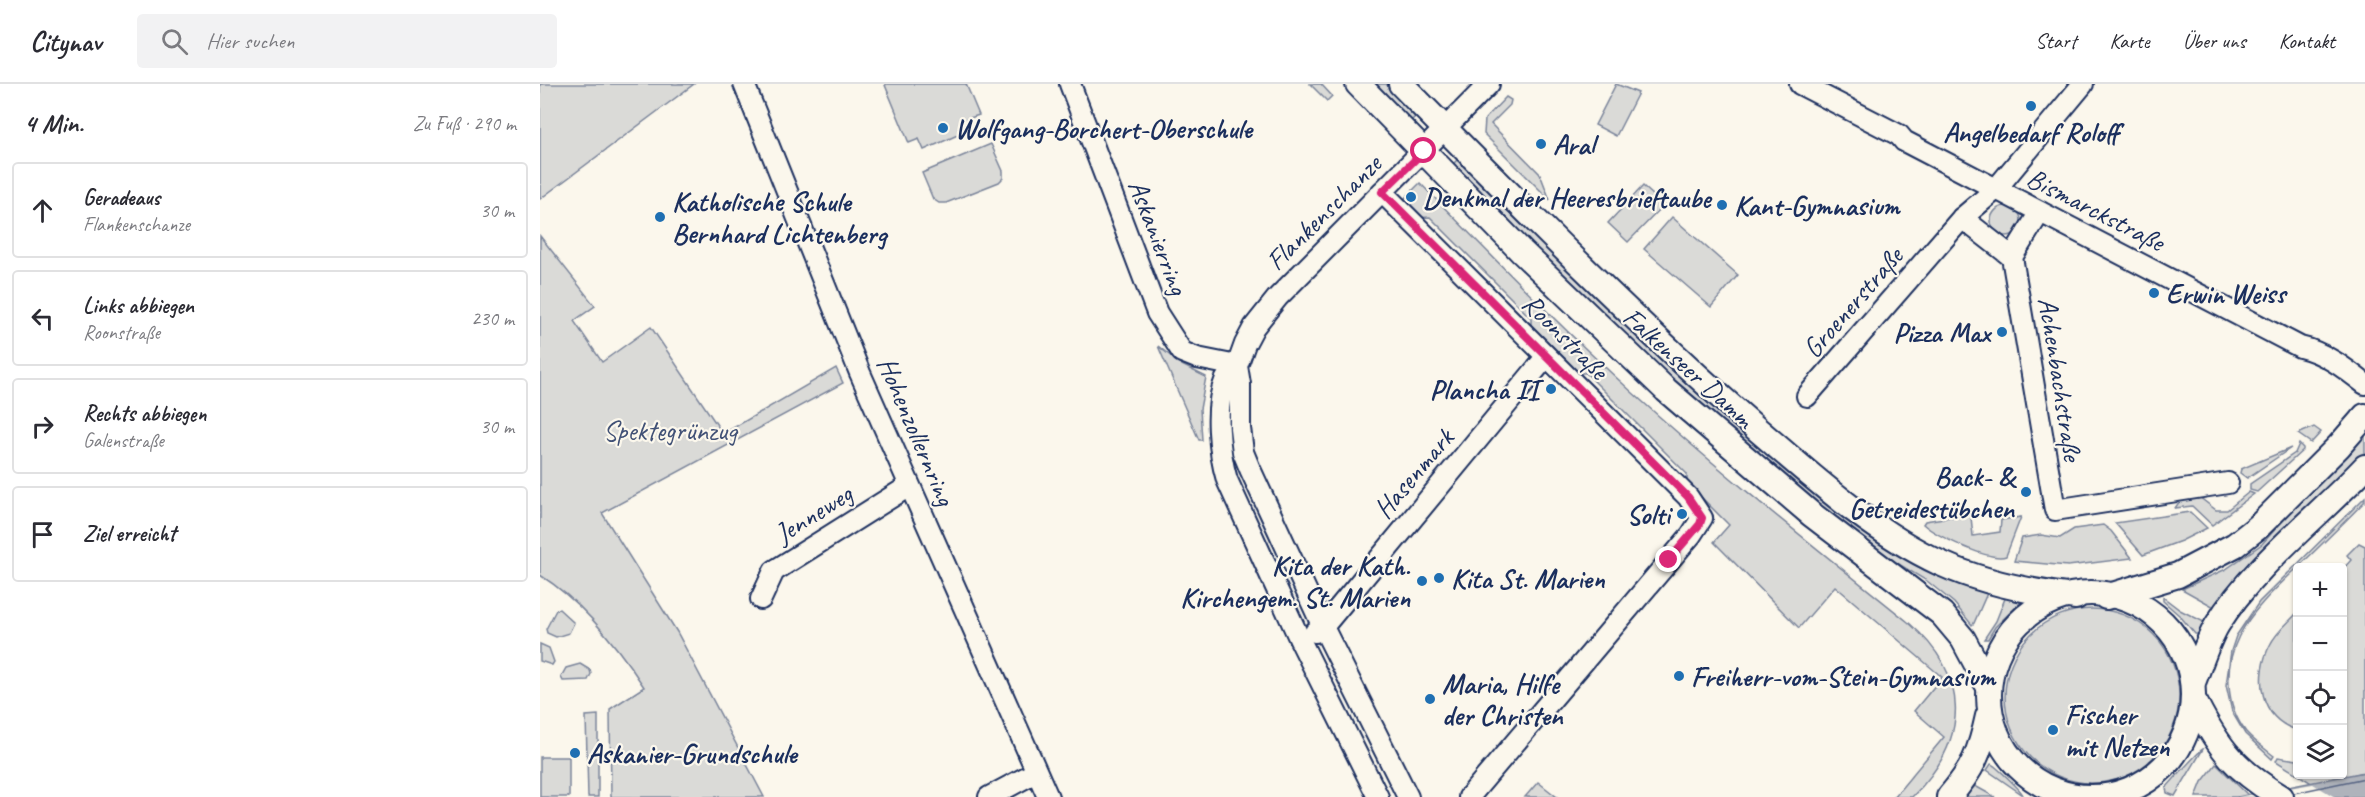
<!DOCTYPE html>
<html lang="de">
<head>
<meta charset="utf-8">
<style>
	:root { --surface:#fff; --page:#f2f2f3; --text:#2b2b33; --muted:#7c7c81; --line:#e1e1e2 }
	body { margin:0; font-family:Caveat,sans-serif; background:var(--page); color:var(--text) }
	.controls { position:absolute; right:18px; bottom:18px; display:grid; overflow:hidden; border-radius:6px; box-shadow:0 2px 4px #0004 }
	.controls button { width:54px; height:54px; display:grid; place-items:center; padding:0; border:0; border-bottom:2px solid var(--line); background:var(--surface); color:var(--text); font:30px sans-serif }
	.stop { position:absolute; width:18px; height:18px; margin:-14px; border:4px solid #db2777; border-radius:50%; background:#fff }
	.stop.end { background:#db2777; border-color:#fff; box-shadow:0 2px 6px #0008 }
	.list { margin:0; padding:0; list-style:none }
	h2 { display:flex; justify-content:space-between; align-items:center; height:78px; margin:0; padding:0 24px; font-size:26px }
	h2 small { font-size:20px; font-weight:400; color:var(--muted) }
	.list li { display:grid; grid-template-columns:39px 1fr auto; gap:18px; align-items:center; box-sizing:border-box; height:96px; margin:0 12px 12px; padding:0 12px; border:2px solid var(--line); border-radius:6px }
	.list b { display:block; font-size:22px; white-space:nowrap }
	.list p { margin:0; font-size:20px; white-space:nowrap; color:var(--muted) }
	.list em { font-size:20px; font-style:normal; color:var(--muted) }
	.icon { flex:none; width:33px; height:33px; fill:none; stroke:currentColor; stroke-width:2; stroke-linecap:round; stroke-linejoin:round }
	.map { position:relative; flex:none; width:1825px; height:713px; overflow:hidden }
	header { display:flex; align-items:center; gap:36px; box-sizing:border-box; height:84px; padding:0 30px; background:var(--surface); border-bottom:2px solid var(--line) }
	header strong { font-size:28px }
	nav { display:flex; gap:33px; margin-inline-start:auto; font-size:21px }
	.search { width:420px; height:54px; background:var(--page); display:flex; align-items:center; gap:15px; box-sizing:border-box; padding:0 21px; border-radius:6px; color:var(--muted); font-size:22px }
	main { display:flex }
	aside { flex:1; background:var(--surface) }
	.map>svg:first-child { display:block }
</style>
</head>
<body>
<header>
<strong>Citynav</strong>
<div class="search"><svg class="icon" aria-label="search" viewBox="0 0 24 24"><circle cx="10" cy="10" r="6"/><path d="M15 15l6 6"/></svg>Hier suchen</div>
<nav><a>Start</a><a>Karte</a><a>Über uns</a><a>Kontakt</a></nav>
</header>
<main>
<aside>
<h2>4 Min.<small>Zu Fuß · 290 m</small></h2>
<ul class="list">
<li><svg class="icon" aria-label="ahead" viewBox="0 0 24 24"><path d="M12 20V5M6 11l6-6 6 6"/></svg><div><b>Geradeaus</b><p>Flankenschanze</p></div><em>30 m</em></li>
<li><svg class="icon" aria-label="left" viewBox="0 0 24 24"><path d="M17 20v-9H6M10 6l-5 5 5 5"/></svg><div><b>Links abbiegen</b><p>Roonstraße</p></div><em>230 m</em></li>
<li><svg class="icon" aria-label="right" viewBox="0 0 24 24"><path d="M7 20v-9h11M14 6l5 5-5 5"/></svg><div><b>Rechts abbiegen</b><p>Galenstraße</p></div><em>30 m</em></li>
<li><svg class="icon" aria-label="arrive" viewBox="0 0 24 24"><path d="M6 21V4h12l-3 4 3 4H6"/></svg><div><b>Ziel erreicht</b></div></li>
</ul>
</aside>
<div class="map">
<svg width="1825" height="713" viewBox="0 0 1825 713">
	<rect width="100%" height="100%" fill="#fbf7ec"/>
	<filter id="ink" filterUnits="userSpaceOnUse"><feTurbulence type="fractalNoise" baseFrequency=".0167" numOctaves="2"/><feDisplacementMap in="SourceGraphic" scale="12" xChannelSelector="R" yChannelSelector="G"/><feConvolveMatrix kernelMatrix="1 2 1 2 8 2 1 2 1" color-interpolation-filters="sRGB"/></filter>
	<g filter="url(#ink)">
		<g fill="#dadad7" stroke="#7a849a" stroke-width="1.5">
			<path d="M0 0H154L0 115Z"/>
			<path d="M347 0H426L439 31 427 35 431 45 384 66 379 55 369 59 345 1Z"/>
			<path d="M770 0H781L792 12 787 17Z"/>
			<path d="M832 0H846L877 31 870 38Z"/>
			<path d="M1076 0 1098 9 1076 52 1055 41Z"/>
			<path d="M966 13 971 16 970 21 951 40 1000 90 1010 116 944 50 945 35Z"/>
			<path d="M451 60 463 87V94L459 98 406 119H399L393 115 382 89Z"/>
			<path d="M919 74 1096 252 1223 363 1215 370 1090 258 912 81Z"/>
			<path d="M880 99C950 170 1019 242 1093 309 1181 389 1275 463 1368 538 1431 592 1430 656 1372 713H1354L1404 653 1374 627 1402 593 1295 502 1259 544 1174 458 1189 441 1147 399V390L1046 289H1030L991 250V234L890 133 874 134 860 119Z"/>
			<path d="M1103 102 1124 121 1088 158 1068 139Z"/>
			<circle cx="1466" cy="137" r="15"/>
			<path d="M1132 133 1198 191 1171 223 1104 165Z"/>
			<path d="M0 152 55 222 34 237 62 278 111 243 183 350 296 284 303 299 62 429 137 548 224 713H71L70 625 104 603C78 563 41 517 0 491Z"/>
			<path d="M618 262 642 281 666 293 660 325 662 356H659Z"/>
			<path d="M1774 343 1781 348 1771 359 1758 350Z"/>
			<path d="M1825 346V371L1676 524 1642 505 1686 485 1722 460Z"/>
			<path d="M1759 360 1763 364V366L1717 408 1710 406V400L1755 369Z"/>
			<path d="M1751 364 1707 394 1700 389 1701 385Z"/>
			<path d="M1231 370 1448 507 1434 539 1432 541 1414 519 1387 497 1334 465 1224 378Z"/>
			<path d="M1709 408 1714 410 1672 441 1652 422 1635 424 1644 411 1659 413 1676 426H1687Z"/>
			<path d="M1825 413V417C1802 441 1777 465 1753 488 1733 507 1712 527 1699 552 1684 582 1685 621 1706 648 1714 657 1725 665 1734 672L1732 675 1705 650 1692 628 1686 601 1691 567 1696 552 1719 518Z"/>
			<path d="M1650 428 1667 444 1641 457 1603 471 1575 439Z"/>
			<path d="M1435 429 1431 433 1433 452 1460 448 1461 436 1481 433 1466 472C1450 478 1395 451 1383 440L1385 437Z"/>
			<path d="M1563 441 1571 447 1592 474 1528 482 1474 477 1482 454 1501 451 1520 454 1534 445Z"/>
			<path d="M1819 459 1825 462V688L1773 700 1736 677 1738 673 1757 676 1758 690H1802L1803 485 1811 476 1807 471Z"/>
			<path d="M1466 512 1479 515 1480 519 1455 543 1448 555H1444L1456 537Z"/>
			<path d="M1623 513 1640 526 1666 539 1660 550H1655L1640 532 1623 517Z"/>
			<circle cx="1552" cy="612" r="87"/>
			<path d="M19 525 34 539 29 549 16 553 7 549 6 545 16 526Z"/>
			<path d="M1757 529V646C1719 635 1714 592 1730 561 1736 548 1748 539 1757 529Z"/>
			<path d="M0 560 9 564 14 578 12 581 0 577Z"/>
			<path d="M40 580 50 586 51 590 48 596 23 597 21 593 26 584Z"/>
			<path d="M58 631V713H48L46 632Z"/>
			<path d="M1663 665 1635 712 1627 709 1626 704C1632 697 1660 666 1663 665Z"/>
			<rect x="0" y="673" width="29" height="40"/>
			<path d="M1451 680C1455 681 1481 706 1483 711L1447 686Z"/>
			<path d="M1676 680 1710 713H1656L1662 698Z"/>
			<path d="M998 698 1017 713H985Z"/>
			<path d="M1435 702 1455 713H1425Z"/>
		</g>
		<path fill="#afb3bb" stroke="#747e96" stroke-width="1.5" d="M1825 688V713H1697Z"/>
		<path fill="#fbf7ec" d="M1773 700 1795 713H1697Z"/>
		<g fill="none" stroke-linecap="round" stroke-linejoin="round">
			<path stroke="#566483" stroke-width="1.5" d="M1754 709 1825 694"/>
			<g stroke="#1b2f5e" stroke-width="24">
				<g id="minor">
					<path d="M204 0 320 289 508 713"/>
					<path d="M530 0 617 229 642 268 657 274 697 282"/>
					<path d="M1260 0 1359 51 1364 57 1760 263C1784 268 1806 285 1825 300"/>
					<path d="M842 108 1148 413 1162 434 1151 451 929 713"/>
					<path d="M1500 128 1472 173 1515 426 1688 399"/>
					<path d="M1422 134 1472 173"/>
					<path d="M697 282C694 286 687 291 685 297 674 323 679 369 687 396L760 556 838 713"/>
					<path d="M1267 312 1422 134 1456 105 1543 0"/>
					<path d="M221 515 234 487 369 402"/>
					<path d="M775 548 783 543 1006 273"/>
					<path d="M449 713 496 688"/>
					<path d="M868 713 783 543 710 385 703 368 700 344V300L697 282 705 260 714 243 738 213 949 0"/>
				</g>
			</g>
			<g stroke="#1b2f5e" stroke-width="28">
				<g id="major">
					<path d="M818 0 982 168 1126 306 1271 430 1402 530 1423 555 1446 598"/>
					<path d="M861 0C977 118 1093 237 1218 346 1274 394 1333 448 1400 479 1444 499 1489 508 1536 513"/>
					<circle cx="1551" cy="611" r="102"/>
					<path d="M1566 513 1638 491 1695 461 1718 443 1799 362 1825 332"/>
					<path d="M1654 596C1661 578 1667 558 1677 541 1713 482 1777 434 1825 383"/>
					<path d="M1656 620C1679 665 1697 687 1741 713"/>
					<path d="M1409 713C1433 685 1440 669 1448 632"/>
				</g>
			</g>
			<use href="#minor" stroke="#fbf7ec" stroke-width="20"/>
			<use href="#major" stroke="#fbf7ec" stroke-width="24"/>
		</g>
	</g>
	<g fill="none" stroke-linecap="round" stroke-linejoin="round" filter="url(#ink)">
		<path stroke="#db2777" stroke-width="8" d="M884 67 842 108 1148 413 1162 434 1160 440 1129 476"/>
	</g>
	<g fill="#1f6fb2" stroke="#fbf7ec" stroke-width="2">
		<circle cx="1491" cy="22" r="6"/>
		<circle cx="403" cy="44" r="6"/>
		<circle cx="1001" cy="60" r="6"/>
		<circle cx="871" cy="113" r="6"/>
		<circle cx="1182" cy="121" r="6"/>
		<circle cx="120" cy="133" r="6"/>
		<circle cx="1614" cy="209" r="6"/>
		<circle cx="1462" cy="248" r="6"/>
		<circle cx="1011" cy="305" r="6"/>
		<circle cx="1486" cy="408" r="6"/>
		<circle cx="1142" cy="430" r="6"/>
		<circle cx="899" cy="494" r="6"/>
		<circle cx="882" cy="497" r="6"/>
		<circle cx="1139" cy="592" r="6"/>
		<circle cx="890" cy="615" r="6"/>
		<circle cx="1513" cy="646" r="6"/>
		<circle cx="35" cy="669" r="6"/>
	</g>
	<g text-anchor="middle" stroke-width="4.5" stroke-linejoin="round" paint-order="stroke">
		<g font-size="28" font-weight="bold" fill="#1b2f5e" stroke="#fbf7ec" text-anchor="start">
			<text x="415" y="54">Wolfgang-Borchert-Oberschule</text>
			<text x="1491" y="58" text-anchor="middle">Angelbedarf Roloff</text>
			<text x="1013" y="70">Aral</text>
			<text x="883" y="123">Denkmal der Heeresbrieftaube</text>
			<text x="132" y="127">Katholische Schule<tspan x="132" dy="32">Bernhard Lichtenberg</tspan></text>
			<text x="1194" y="131">Kant-Gymnasium</text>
			<text x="1626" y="219">Erwin Weiss</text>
			<text x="1450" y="258" text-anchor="end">Pizza Max</text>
			<text x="999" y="315" text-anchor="end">Plancha II</text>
			<text x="1474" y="402" text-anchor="end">Back- &amp;<tspan x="1474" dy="32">Getreidestübchen</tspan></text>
			<text x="1130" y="440" text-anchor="end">Solti</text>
			<text x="870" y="491" text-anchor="end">Kita der Kath.<tspan x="870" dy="32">Kirchengem. St. Marien</tspan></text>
			<text x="911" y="504">Kita St. Marien</text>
			<text x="1151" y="602">Freiherr-vom-Stein-Gymnasium</text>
			<text x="902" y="609">Maria, Hilfe<tspan x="902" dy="32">der Christen</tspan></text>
			<text x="1525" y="640">Fischer<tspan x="1525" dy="32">mit Netzen</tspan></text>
			<text x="47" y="679">Askanier-Grundschule</text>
		</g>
		<g font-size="28" fill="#1b2f5e" stroke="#fbf7ec">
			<text transform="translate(1556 125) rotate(27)" y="10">Bismarckstraße</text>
			<text transform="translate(783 128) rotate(-45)" y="10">Flankenschanze</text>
			<text transform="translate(619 153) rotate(69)" y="10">Askanierring</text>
			<text transform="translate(1312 218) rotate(-49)" y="10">Groenerstraße</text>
			<text transform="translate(1026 252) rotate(45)" y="10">Roonstraße</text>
			<text transform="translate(1149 283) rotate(42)" y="10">Falkenseer Damm</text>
			<text transform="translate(1521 295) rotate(81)" y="10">Achenbachstraße</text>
			<text transform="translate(377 347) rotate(67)" y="10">Hohenzollernring</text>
			<text transform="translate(873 389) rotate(-50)" y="10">Hasenmark</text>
			<text transform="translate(273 429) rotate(-32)" y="10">Jenneweg</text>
		</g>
		<g font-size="28" fill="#415176" stroke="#fbf7ec">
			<text x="130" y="356">Spektegrünzug</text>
		</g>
	</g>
</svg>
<div class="controls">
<button>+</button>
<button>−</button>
<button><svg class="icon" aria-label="locate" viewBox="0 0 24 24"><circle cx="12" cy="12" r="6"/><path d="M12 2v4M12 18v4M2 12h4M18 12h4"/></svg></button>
<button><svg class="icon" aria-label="layers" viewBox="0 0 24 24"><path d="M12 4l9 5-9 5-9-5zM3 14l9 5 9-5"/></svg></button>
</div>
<div class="stop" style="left:884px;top:67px"></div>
<div class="stop end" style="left:1129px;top:476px"></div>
</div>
</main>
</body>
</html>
